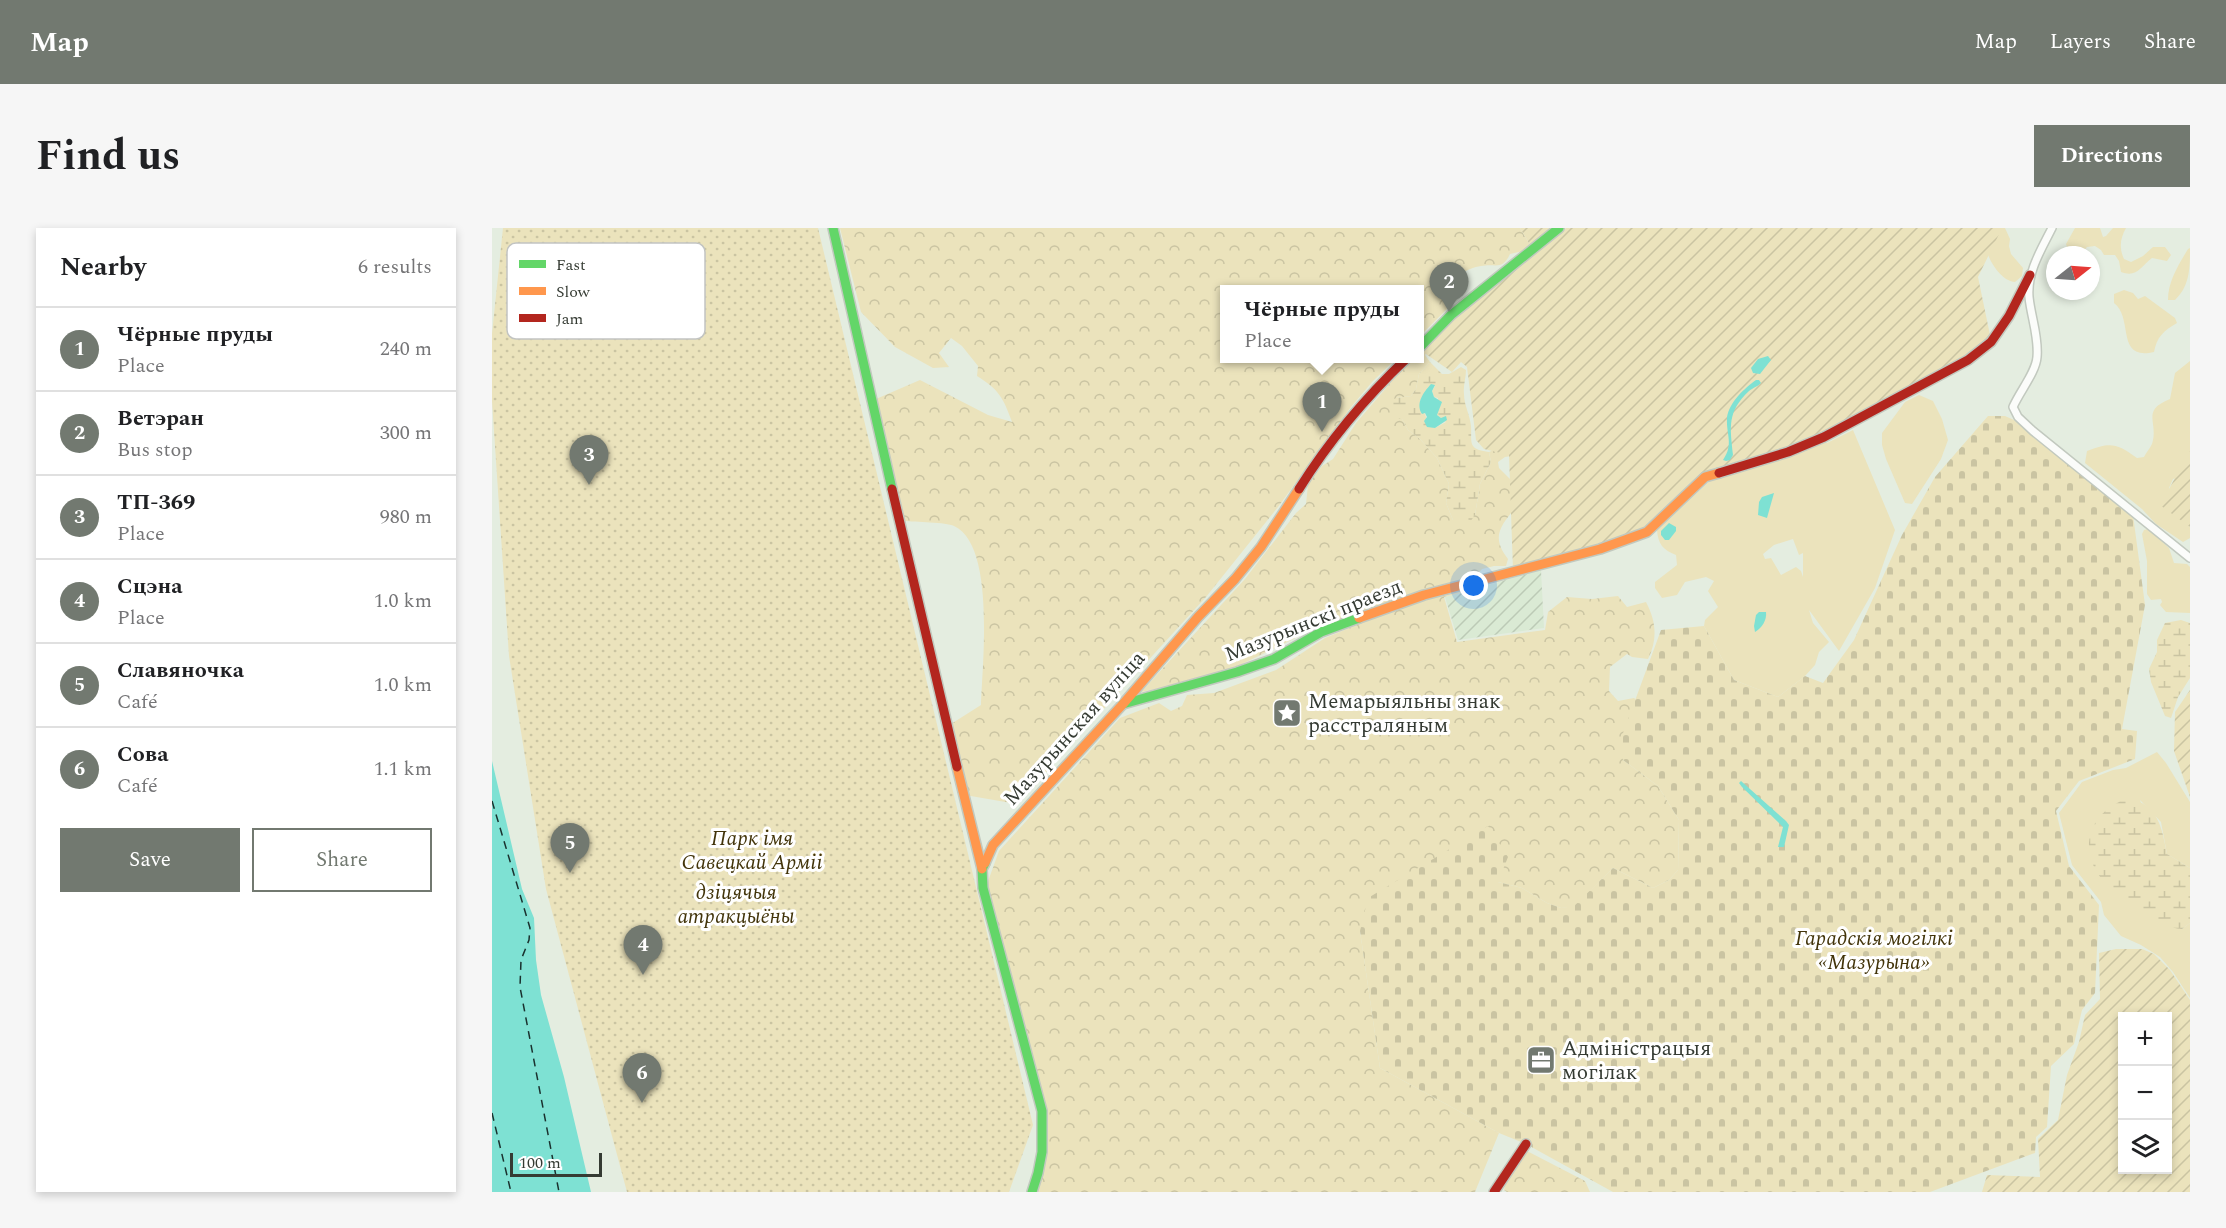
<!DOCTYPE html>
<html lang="en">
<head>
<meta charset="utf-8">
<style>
	:root { --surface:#fff; --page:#f6f6f6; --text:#202124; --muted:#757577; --line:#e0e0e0; --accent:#727970 }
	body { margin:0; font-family:Spectral,serif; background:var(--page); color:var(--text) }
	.controls { position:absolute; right:18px; bottom:18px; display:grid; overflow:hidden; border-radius:0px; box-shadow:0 3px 9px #0003 }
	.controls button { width:54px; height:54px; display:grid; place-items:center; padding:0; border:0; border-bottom:2px solid var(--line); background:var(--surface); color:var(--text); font:30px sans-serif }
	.compass { position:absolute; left:1554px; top:18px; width:54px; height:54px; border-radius:50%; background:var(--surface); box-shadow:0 3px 9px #0003; rotate:73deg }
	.scale { position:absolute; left:18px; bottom:15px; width:92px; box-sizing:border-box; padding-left:6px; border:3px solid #353b33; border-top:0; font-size:16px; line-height:21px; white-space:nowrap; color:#353b33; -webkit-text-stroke:4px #fff; paint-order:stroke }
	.you { position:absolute; left:982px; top:358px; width:21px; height:21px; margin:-15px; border:4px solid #fff; border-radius:50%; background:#1a73e8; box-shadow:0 0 0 9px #1a73e833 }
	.badge { display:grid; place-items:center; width:39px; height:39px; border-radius:50%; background:var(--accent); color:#fff; font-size:20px; font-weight:700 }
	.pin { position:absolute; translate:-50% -50px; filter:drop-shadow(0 2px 3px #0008) }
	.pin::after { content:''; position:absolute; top:32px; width:21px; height:18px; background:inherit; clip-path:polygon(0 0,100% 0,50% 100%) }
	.popup { position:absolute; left:728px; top:57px; width:204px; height:78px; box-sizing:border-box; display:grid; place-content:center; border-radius:0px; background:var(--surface); filter:drop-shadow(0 2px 4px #0005); font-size:20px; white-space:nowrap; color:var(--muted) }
	.popup b { font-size:22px; color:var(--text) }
	.popup::after { content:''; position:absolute; left:50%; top:100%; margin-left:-12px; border:12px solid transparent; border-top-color:var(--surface) }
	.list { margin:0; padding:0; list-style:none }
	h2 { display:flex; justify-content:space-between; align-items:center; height:78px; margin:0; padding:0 24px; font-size:26px }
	h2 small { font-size:20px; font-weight:400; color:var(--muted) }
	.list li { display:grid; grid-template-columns:39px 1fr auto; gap:18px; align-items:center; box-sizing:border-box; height:84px; padding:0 24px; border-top:2px solid var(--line) }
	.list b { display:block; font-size:22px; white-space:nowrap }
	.list p { margin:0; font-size:20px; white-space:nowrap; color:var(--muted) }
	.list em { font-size:20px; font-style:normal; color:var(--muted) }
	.actions { display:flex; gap:12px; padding:18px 24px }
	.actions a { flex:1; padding:14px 0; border:2px solid var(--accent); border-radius:0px; text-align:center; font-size:21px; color:var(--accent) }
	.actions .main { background:var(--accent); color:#fff }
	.icon { flex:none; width:33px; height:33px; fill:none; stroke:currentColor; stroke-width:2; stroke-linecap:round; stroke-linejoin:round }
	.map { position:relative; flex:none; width:1698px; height:964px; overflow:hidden; border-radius:0px }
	header { display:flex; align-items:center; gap:36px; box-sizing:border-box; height:84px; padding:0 30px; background:var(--accent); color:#fff }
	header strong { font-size:28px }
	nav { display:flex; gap:33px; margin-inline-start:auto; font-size:21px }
	.intro { display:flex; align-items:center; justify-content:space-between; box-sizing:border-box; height:144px; padding:0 36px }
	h1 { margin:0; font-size:42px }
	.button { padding:15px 27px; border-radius:0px; background:var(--accent); color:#fff; font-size:21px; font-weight:700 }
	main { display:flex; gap:36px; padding:0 36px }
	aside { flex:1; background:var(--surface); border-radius:0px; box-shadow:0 3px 9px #0003 }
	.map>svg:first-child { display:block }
</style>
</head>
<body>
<header>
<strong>Map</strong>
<nav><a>Map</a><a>Layers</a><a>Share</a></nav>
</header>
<div class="intro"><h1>Find us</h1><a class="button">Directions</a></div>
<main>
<aside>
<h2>Nearby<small>6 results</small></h2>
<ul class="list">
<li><span class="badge">1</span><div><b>Чёрные пруды</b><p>Place</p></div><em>240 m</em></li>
<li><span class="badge">2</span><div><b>Ветэран</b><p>Bus stop</p></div><em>300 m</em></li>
<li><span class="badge">3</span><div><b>ТП-369</b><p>Place</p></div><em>980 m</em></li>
<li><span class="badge">4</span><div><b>Сцэна</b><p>Place</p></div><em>1.0 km</em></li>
<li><span class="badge">5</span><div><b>Славяночка</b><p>Café</p></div><em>1.0 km</em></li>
<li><span class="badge">6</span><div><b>Сова</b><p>Café</p></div><em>1.1 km</em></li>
</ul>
<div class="actions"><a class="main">Save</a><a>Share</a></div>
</aside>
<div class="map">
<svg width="1698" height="964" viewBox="0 0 1698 964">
	<defs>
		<pattern id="industrial-furrows" width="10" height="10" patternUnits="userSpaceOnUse" patternTransform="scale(1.5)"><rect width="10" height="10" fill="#daead4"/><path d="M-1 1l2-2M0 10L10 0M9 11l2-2" fill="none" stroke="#bccab6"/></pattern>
		<pattern id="forest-crowns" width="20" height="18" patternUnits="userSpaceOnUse" patternTransform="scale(1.5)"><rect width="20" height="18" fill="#ebe3bc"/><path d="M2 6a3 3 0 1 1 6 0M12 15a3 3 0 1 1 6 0" fill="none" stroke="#cac4a2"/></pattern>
		<pattern id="wetland-marsh" width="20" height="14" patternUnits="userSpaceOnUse" patternTransform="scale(1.5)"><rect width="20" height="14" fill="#ebe3bc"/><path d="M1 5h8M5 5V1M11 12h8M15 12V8" fill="none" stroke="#cac4a2"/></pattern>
		<pattern id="cemetery-stones" width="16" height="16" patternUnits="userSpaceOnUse" patternTransform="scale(1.5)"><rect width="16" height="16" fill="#ebe3bc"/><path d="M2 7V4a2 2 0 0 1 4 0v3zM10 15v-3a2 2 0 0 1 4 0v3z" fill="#cac4a2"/></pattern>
		<pattern id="park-dots" width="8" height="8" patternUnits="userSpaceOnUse" patternTransform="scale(1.5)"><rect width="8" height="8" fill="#ebe3bc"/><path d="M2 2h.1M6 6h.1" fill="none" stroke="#cac4a2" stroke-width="1.8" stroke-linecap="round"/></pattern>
		<pattern id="garden-furrows" width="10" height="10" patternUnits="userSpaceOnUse" patternTransform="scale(1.5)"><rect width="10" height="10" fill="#ebe3bc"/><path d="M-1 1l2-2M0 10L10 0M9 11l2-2" fill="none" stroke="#cac4a2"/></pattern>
	</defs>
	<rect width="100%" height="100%" fill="#e4ede0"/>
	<path fill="url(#industrial-furrows)" d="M1049 342 1052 400 966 412 953 369Z"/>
	<g fill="#ebe3bc" fill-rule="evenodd">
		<path d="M1492 0H1513L1518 11 1517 18 1519 26 1531 40 1530 48 1523 54C1510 53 1499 36 1495 24 1492 17 1493 7 1492 0Z"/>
		<path d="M1583 0H1608L1611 9 1614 8 1621 0H1634C1628 11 1627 20 1632 31L1639 34 1651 28 1661 19H1673L1679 27 1675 33 1660 30C1648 39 1645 50 1629 44L1627 33 1623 27H1612L1609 22 1603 18 1595 19 1588 27H1578L1574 16Z"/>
		<path d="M1698 20C1698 39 1698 58 1683 72H1676C1676 53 1686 38 1696 21Z"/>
		<path d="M1632 62 1641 65 1646 71 1653 68 1683 90 1685 95C1671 103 1665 109 1662 124 1623 133 1642 90 1622 75V66Z"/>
		<path d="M1698 133V236L1692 248 1681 251 1677 260 1676 276 1698 299V310L1691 314 1664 296 1650 281 1593 235 1595 223C1619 214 1624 215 1645 230L1652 229C1654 225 1658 220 1660 216 1667 194 1648 183 1678 171L1683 145Z"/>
		<path d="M1427 167 1441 173 1450 191 1456 212 1449 231 1420 276 1413 275 1394 231 1390 217V205L1413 174Z"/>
		<path d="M1361 202 1403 302 1383 360 1347 423 1317 382 1321 395 1337 414 1327 424 1323 437 1313 448 1286 469 1242 452 1212 398 1213 392 1226 379 1216 363 1222 353 1214 349 1193 354 1185 367 1170 370 1163 360V354L1185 337 1184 327C1171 322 1166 316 1165 302L1221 250 1330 213 1335 215ZM1301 311 1307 327 1311 325V349L1309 343 1304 339 1289 347 1279 330 1273 331 1271 326 1282 317Z"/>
		<path d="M1656 301 1677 320 1682 335 1695 336 1698 339V385L1674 384 1668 377 1670 374 1669 371 1659 372 1655 366V333L1650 306 1652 302Z"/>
		<path d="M1665 524 1674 535 1698 574V640L1675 626 1669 594 1648 572 1690 701 1698 695V770L1681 744 1668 729 1649 717 1629 708 1612 687 1609 674 1580 637 1567 585 1590 554 1621 542 1634 540Z"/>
	</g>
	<g fill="url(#forest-crowns)">
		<path d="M348 0H1028L1038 17 1031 23 1018 26C1010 43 1004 35 989 38 982 39 975 42 970 45L965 55 968 62 964 72 928 108V62H732V130L904 131 881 153 859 179 786 279 714 369 525 576 473 567 459 496 489 477C490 438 504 317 462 298 454 294 423 294 412 293L384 171 428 152 496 187 520 194C511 169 507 162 485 148L486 138 470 118 459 110 447 125 457 139 441 140 403 119 369 84Z"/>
		<path d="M939 118 933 127 938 134 927 146 924 161 919 168 904 170 910 191 916 202 928 211 945 230 957 256 954 275 961 292 983 287 988 256 999 234 997 224 1013 217 1019 228 1013 229 1006 234 1007 240 1019 252 1023 280C1008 299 999 309 1016 331L1014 338H1002L990 341 983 349 965 356 931 365 828 398 748 437 704 453 649 464 753 351 804 285 814 276 816 257 830 238 841 231 864 195 919 131 928 130V121Z"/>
		<path d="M976 358 973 364 952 369 965 414 1053 402 1056 384 1075 369 1100 371 1126 368 1135 379 1154 374C1164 393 1166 411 1156 431L1140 429 1135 426 1118 439 1117 463 1126 473 1142 470 1148 475 1131 532 1166 558 1187 592 1186 642 1177 652 1161 660 1121 640 1082 679 1069 680 1055 675 1030 660 1006 654 868 703 888 840 1007 905 983 964H545C556 938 556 909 553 882L495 656 507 623 628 490 667 475 679 483 690 478 695 467 722 465 784 442 833 410 933 369Z"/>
		<path d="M1035 923 1093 953 1098 964H1015L1012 962 1013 958Z"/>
	</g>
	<g fill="url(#wetland-marsh)" fill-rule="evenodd">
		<path d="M938 134 950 146H957L969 139 974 142C974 150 971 158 972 166 972 177 978 187 979 198 980 215 975 221 997 224L999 234 988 256 983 287 978 294 961 292 954 275 957 256 945 230 928 211 916 202 910 191 902 190 898 181V174L904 170 919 168 924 161 927 146ZM943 158 940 163 942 169 946 170 945 187 954 194 943 200 937 197 928 173 936 160Z"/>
		<path d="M1689 392 1698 395V450L1686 469 1679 490 1673 488 1659 454 1657 441 1665 424V412L1673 395Z"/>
		<path d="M1637 570C1667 577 1670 601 1675 626L1698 640V695L1690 701C1684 700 1677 700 1672 697 1653 689 1617 663 1606 646 1585 612 1603 581 1637 570Z"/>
	</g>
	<path fill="url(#cemetery-stones)" d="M1496 188H1513L1522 192 1641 287 1653 377 1630 501 1645 503 1643 531 1587 553 1564 583 1577 638 1607 677 1603 765 1590 782 1582 816 1559 838 1555 899 1544 909 1543 925 1438 964H1121L1034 916 1007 905 888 840 868 703 876 670 996 598 1016 629 1006 654 1030 660 1055 675 1069 680 1082 678 1121 640 1161 660 1177 652 1186 642 1187 592 1166 558 1131 532 1127 516 1169 402 1212 398 1242 452 1286 469 1313 448 1331 455 1362 412 1410 307 1443 249Z"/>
	<path fill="url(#park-dots)" d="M11 0H326L541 897 517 964H135L54 661 17 428 0 173V106Z"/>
	<g fill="url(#garden-furrows)" fill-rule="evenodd">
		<path d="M1028 0H1060L1038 17Z"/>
		<path d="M1074 0H1510L1486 49 1498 107 1474 127 1389 177 1295 222 1213 248 1155 303 1021 342 1017 227 992 221 984 212 975 139 969 134 960 144 928 122 976 79Z"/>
		<path d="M1698 223V299L1668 277Z"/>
		<path d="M1698 462V569L1682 523 1683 484Z"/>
		<path d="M1624 721H1650L1662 726 1678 742 1698 772V964H1490L1495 947 1548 949 1546 911 1566 892 1575 847 1587 814 1593 787 1608 771 1607 725ZM1630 788H1676V942H1630Z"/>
	</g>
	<g fill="#7ee1d3">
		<path d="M1276 128 1279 132 1268 146 1261 145 1259 140 1266 131Z"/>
		<path d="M1264 152H1267L1269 155C1265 159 1262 159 1257 163 1235 184 1238 198 1241 227L1238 232 1234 233 1231 232C1242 216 1234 207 1235 190 1237 174 1253 160 1264 152Z"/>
		<path d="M939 156 943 157 940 163 942 169 950 174 945 187 949 190 954 188 955 192 943 200 935 199 932 193 935 189 933 185 930 186C923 175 932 164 939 156Z"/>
		<path d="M1282 265 1275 290 1266 287 1267 274 1270 269Z"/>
		<path d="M1177 295 1184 299V303L1177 312H1173L1169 307V303Z"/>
		<path d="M1267 384H1274C1275 392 1270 400 1263 404L1262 398 1264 387Z"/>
		<path d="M0 533 30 661 42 690 44 732 49 767 72 849 99 964H0Z"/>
		<path d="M1249 553 1294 593 1297 597 1292 619H1286L1291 599 1250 559 1247 555Z"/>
	</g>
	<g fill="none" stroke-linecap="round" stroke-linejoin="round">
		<g stroke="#1a312e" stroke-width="1.5" stroke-dasharray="8 6" stroke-linecap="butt">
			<path d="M0 573 38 700 37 712 29 732 28 759 67 964"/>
			<path d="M0 885 19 964"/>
		</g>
		<g stroke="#c2c9bf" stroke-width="10">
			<path id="street" d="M1560 0C1549 22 1535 44 1537 69 1539 89 1547 109 1545 129 1544 144 1528 163 1521 179L1526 189 1541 203 1698 330"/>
		</g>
		<g stroke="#c2c9bf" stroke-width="12">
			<g id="fast">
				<path d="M341 0 400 261"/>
				<path d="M928 119 959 87 1067 0"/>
				<path d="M631 476 745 444 782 431 829 404 867 390"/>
				<path d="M493 635 490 641 491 660 550 883V924L546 945 540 964"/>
			</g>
		</g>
		<g stroke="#c2c9bf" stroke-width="12">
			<g id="slow">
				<path d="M867 390 932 367 1108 321 1155 304 1213 249 1227 245"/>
				<path d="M465 539 490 641"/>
				<path d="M493 635 501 617 631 476 706 389 743 351 769 319 807 261"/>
			</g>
		</g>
		<g stroke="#c2c9bf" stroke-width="12">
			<g id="jam">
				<path d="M1227 245 1296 224 1332 209 1476 132 1499 114 1517 88 1538 47"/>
				<path d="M400 261 465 539"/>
				<path d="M807 261C837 213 874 169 915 130"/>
				<path d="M1002 964 1034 916"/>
			</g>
		</g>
		<use href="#street" stroke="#fbfcfa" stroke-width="7"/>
		<use href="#fast" stroke="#63d668" stroke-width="9"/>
		<use href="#slow" stroke="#ff974d" stroke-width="9"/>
		<use href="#jam" stroke="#b3261e" stroke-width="9"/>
	</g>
	<defs>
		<g id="sight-square" transform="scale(1.5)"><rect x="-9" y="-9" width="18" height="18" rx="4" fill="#727970" stroke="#fff"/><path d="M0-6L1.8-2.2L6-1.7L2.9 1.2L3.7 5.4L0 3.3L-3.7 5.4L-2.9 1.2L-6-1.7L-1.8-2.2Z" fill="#fff"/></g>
		<g id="office-square" transform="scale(1.5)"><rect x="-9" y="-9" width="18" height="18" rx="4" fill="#727970" stroke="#fff"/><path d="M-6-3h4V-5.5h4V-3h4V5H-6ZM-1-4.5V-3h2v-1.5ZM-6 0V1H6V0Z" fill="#fff"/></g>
	</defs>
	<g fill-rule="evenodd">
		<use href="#sight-square" x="795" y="485"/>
		<use href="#office-square" x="1049" y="832"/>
	</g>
	<g text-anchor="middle" stroke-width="6" stroke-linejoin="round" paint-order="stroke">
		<g font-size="21" fill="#353b33" stroke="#fff">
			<text transform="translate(821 392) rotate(-22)" y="7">Мазурынскі праезд</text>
			<text transform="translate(582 500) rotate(-48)" y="7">Мазурынская вуліца</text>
		</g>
		<g font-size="21" fill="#353b33" stroke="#fff" text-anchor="start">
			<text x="816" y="480">Мемарыяльны знак<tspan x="816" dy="24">расстраляным</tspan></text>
			<text x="1070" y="827">Адміністрацыя<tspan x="1070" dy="24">могілак</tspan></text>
		</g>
		<g font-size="21" font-style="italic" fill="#42340a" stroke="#fff">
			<text x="260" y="617">Парк імя<tspan x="260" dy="24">Савецкай Арміі</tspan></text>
			<text x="244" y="671">дзіцячыя<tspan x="244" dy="24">атракцыёны</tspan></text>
			<text x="1382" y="717">Гарадскія могілкі<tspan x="1382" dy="24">«Мазурына»</tspan></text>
		</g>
	</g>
	<rect x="15" y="15" width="198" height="96" rx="9" fill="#fff" stroke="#c2c4c2" stroke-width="1.5"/>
	<rect x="27" y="32" width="27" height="8" fill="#63d668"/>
	<rect x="27" y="59" width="27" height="8" fill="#ff974d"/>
	<rect x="27" y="86" width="27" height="8" fill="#b3261e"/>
	<g font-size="16" fill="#353b33">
		<text x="64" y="42">Fast</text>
		<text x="64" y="69">Slow</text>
		<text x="64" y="96">Jam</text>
	</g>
</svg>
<div class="controls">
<button>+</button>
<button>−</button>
<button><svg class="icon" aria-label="layers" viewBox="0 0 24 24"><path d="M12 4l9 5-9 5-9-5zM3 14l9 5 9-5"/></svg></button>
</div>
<svg class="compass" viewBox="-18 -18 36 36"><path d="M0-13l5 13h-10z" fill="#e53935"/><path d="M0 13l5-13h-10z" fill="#757577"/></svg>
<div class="scale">100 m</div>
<div class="you"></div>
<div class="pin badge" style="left:830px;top:204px">1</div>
<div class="popup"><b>Чёрные пруды</b>Place</div>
<div class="pin badge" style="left:957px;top:84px">2</div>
<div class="pin badge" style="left:97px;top:257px">3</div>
<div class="pin badge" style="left:151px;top:747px">4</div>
<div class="pin badge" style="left:78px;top:645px">5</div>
<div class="pin badge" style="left:150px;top:875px">6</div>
</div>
</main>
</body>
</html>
